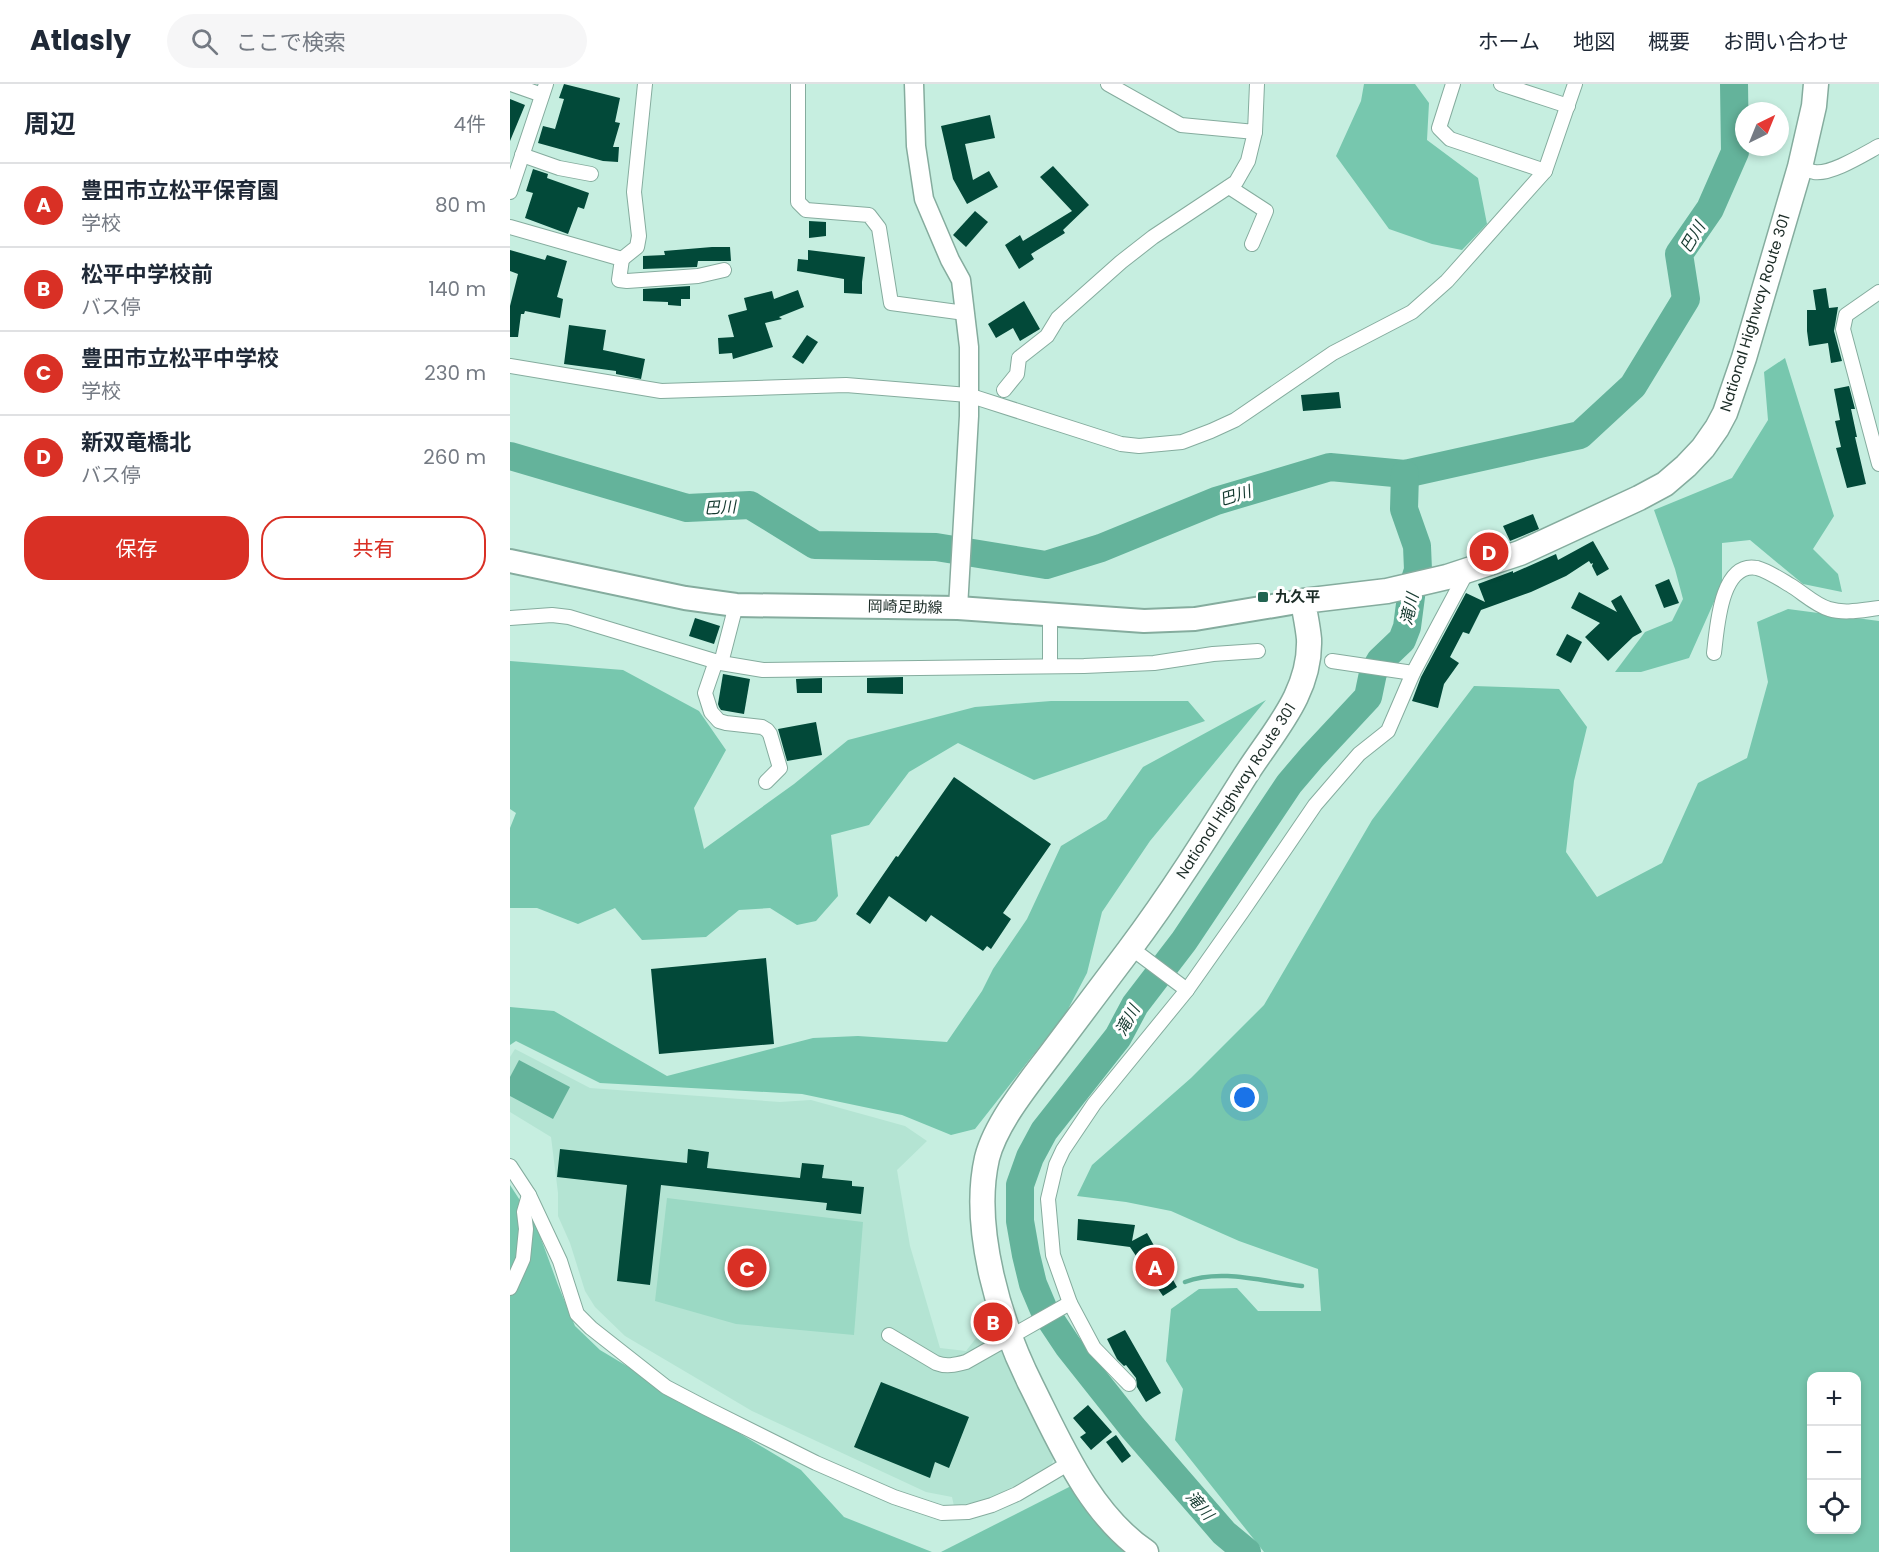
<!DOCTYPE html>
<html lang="ja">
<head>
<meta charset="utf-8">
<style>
	:root { --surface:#fff; --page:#f6f6f7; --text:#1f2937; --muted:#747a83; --line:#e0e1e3; --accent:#d93025 }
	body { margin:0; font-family:Poppins,"Noto Sans JP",sans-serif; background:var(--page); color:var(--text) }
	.controls { position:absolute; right:18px; bottom:18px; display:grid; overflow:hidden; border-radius:12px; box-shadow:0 3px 9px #0003 }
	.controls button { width:54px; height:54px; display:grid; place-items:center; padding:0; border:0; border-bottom:2px solid var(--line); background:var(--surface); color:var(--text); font:30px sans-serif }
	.compass { position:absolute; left:1225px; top:18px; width:54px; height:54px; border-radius:50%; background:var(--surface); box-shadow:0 3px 9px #0003; rotate:43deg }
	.you { position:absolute; left:735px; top:1014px; width:21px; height:21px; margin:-15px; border:4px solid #fff; border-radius:50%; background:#1a73e8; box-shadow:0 0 0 9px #1a73e833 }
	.badge { display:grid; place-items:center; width:39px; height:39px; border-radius:50%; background:var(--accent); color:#fff; font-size:20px; font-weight:700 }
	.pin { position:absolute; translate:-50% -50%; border:3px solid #fff; box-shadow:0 2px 6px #0006 }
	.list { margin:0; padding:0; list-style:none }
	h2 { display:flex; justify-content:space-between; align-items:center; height:78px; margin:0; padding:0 24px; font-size:26px }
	h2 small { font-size:20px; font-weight:400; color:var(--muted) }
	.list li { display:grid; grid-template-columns:39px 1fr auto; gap:18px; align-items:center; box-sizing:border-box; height:84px; padding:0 24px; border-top:2px solid var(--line) }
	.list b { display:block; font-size:22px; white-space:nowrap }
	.list p { margin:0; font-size:20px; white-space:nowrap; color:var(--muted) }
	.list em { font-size:20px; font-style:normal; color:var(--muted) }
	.actions { display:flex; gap:12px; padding:18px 24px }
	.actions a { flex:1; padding:14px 0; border:2px solid var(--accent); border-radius:24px; text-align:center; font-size:21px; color:var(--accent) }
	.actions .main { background:var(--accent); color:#fff }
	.icon { flex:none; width:33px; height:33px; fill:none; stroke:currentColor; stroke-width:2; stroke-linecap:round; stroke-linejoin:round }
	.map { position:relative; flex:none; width:1369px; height:1468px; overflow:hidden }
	header { display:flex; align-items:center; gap:36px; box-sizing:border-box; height:84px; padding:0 30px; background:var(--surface); border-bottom:2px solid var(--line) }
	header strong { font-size:28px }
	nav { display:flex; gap:33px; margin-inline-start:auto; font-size:21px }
	.search { width:420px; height:54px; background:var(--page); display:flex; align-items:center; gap:15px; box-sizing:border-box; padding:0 21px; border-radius:33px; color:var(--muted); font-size:22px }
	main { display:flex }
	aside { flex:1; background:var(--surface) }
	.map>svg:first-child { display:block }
</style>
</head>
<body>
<header>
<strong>Atlasly</strong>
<div class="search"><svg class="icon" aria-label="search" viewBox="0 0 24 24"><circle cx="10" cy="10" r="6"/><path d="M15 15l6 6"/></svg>ここで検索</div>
<nav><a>ホーム</a><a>地図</a><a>概要</a><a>お問い合わせ</a></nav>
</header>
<main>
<aside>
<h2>周辺<small>4件</small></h2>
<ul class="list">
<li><span class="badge">A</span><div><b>豊田市立松平保育園</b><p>学校</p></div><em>80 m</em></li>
<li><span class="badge">B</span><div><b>松平中学校前</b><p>バス停</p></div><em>140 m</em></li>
<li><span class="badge">C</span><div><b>豊田市立松平中学校</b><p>学校</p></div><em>230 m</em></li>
<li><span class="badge">D</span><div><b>新双竜橋北</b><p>バス停</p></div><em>260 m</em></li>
</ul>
<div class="actions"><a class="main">保存</a><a>共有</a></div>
</aside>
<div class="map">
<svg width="1369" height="1468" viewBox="0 0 1369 1468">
	<rect width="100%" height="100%" fill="#c6eee0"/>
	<path fill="#b4e4d3" d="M5 965 80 1004 270 1018 301 1016 395 1042 417 1057 387 1086 400 1162 430 1264 456 1267 474 1244 490 1265 496 1263 546 1366 541 1383 477 1416 444 1422 442 1413 416 1408 242 1327 115 1252 85 1223 75 1207 60 1159 48 1132V1109L41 1053 0 1028V973Z"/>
	<path fill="#9bd9c4" d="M157 1114 353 1138 344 1251 226 1240 145 1217Z"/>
	<g fill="#77c7ae" fill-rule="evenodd">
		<path d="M854 0H905L919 19 917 56 968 94 977 140 952 166 922 160 879 145 826 72 851 17Z"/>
		<path d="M1275 274 1324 432 1303 465 1328 490 1332 508 1293 500 1240 456 1212 459V500L1179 574 1131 588H1105L1135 548 1162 537 1173 515 1165 485 1144 426 1222 394 1258 336 1254 288Z"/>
		<path d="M1278 525 1369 537V1468H754L665 1356 673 1305 656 1277 661 1225 689 1205 727 1204 748 1227H811L808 1185 729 1157 661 1127 616 1118 567 1112 582 1081 681 994 754 921 862 736 964 602 1049 605 1077 643 1064 697 1056 768 1087 813 1152 779 1188 699 1237 674 1258 598 1247 538ZM1302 1292H1346V1446H1302Z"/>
		<path d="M0 577 113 586 189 627 216 666 184 724 194 765 284 700 338 656 465 623 541 617H678L695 637 524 696 448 659 399 688 359 741 321 751 328 812 306 837 287 841 260 824 229 826 196 853 132 856 105 824 68 840 27 824H0V744L6 729 0 725Z"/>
		<path d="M756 616 640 757 592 828 577 889 556 929 465 1045 441 1051 392 1031 292 1010 90 999 6 957 0 961V923L44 927 157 992 303 954 348 952 437 958 472 907 483 885 517 835 551 762 596 735 633 683Z"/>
		<path d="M0 1101 26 1141 48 1201 65 1242 90 1266 291 1386 334 1433 422 1468H0Z"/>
		<path d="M563 1401 620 1468H431Z"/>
	</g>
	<path fill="#64b39b" d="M9 976 60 1003 43 1035 0 1012V993Z"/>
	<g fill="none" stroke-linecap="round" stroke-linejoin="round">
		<path stroke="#64b39b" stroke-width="4.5" d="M675 1198C711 1184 754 1198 792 1202"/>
		<g stroke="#64b39b" stroke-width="28">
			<path d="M0 372 177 424 240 421 305 461 426 463 536 481 591 464 706 417 820 383 895 390 1070 351 1123 302 1176 215 1169 170 1200 125 1225 68 1224 0"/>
			<path d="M737 1468 714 1449 623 1344 558 1262 534 1226 523 1200 516 1171 510 1137V1101L520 1073 534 1047 608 953 625 921 674 857 779 700 802 673 858 613 863 589 870 577 892 556 897 543 902 505 908 486 907 462 894 425 895 390"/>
		</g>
	</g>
	<g fill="#024939">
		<path d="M54 0 110 14 105 38 110 39 103 63H109L108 78 93 77 28 59 33 42 45 45 54 15 49 14Z"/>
		<path d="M0 15 15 21 0 57Z"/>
		<path d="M480 31 485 54 455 60 463 96 479 87 488 103 457 120 443 95 431 42Z"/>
		<path d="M543 82 579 121 553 146 555 149 521 170 524 175 509 185 495 161 510 151 513 157 562 127 530 93Z"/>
		<path d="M23 85 38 90 37 94 79 109 74 125 68 123 58 150 15 134 23 109 16 107Z"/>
		<path d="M465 127 478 138 456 163 443 151Z"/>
		<path d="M299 137 316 138V152L299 154Z"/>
		<path d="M202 163H220L221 177H188L187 183 133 185V172L155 171 154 167Z"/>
		<path d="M0 166 35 176 37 171 57 177 47 213 53 215 50 234 15 227 14 230H11L8 253H0V222L8 190 0 187Z"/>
		<path d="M298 166 355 173 352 198V210L334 209V195L287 187 288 175 298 176Z"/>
		<path d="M180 202V215H171V222L158 221V218L133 217V205Z"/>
		<path d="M1316 204 1319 224 1328 223 1324 247 1332 277 1321 279 1318 259 1299 262 1297 247V226H1306L1303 206Z"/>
		<path d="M288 206 294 223 269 233 272 235 255 239 263 263 223 275 222 269 209 270 208 254 224 253 218 231 237 226 234 214 262 207 264 215Z"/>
		<path d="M514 217 530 245 510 257 503 244 486 254 478 240Z"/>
		<path d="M59 241 96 246 93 266 135 275 131 295 106 290V287L54 280Z"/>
		<path d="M297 251 308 258 293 280 282 273Z"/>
		<path d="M1339 302 1345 325H1341L1347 353H1345L1356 400 1337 404 1326 364 1331 363 1325 337 1330 336 1324 305Z"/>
		<path d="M829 308 831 324 793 327 791 311Z"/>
		<path d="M1023 430 1029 445 1000 457 993 442Z"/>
		<path d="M1083 457 1099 485 1087 492 1082 482 1083 479 1081 480 1079 477 1056 492 1021 508 971 526 959 550 953 548 940 573 949 579 934 600 928 624 902 617 911 593 956 509 975 518 968 500 1003 487V489L1046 470 1048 476Z"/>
		<path d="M1159 495 1169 519 1154 524 1145 501Z"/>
		<path d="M1069 508 1107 528 1101 517 1111 511 1132 548 1123 553 1098 577 1075 553 1090 539 1061 524Z"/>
		<path d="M185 534 210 542 204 560 179 552Z"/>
		<path d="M1057 550 1072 558 1061 579 1046 571Z"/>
		<path d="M213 590 240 595 234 630 211 626 209 623 208 620Z"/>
		<path d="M393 593V610L357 609V594Z"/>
		<path d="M312 594V609H287L286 595Z"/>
		<path d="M306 638 312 671 277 677 268 645Z"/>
		<path d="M444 693 541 760 493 829 501 835 481 865 477 862 473 867 421 831 416 838 379 812 360 840 346 830 386 772 388 773Z"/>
		<path d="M256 874 264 960 149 970 141 885Z"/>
		<path d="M50 1065 177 1079 178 1065 199 1068 197 1084 290 1094 292 1079 314 1081 312 1094 342 1097V1102L354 1103 351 1130 316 1126 317 1119 151 1101 140 1201 107 1197 117 1101 47 1093Z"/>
		<path d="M568 1135 625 1141 622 1157 637 1149 667 1203 653 1212 620 1163 567 1156Z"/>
		<path d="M615 1246 651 1309 636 1318 627 1303 626 1294 616 1281 614 1282 607 1275 597 1255Z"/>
		<path d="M371 1298 459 1333 439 1384 425 1378 420 1394 344 1363Z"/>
		<path d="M578 1321 602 1348 581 1366 570 1353 576 1349 563 1334Z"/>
		<path d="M606 1351 621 1372 612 1379 596 1358Z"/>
	</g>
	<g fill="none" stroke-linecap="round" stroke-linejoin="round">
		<g stroke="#85ac9e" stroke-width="16">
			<g id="minor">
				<path d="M1 0 32 11"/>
				<path d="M288 0V118L296 126 359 131 369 144 381 219 455 229"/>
				<path d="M598 0 671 41 745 48 747 0"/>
				<path d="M943 0 929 44 940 55 1035 87"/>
				<path d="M991 0 1058 22"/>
				<path d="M12 71 49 84 81 90"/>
				<path d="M1290 83C1294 85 1299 87 1304 88 1321 91 1354 70 1369 62"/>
				<path d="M719 103 756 127 742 160"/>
				<path d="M0 108 36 0"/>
				<path d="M0 143 112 175 109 196 117 197 188 192 214 186"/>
				<path d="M112 175 127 163 129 152 124 108 135 0"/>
				<path d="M1369 208 1336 231 1333 245 1369 380"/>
				<path d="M0 282 151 307 336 301 458 311 611 360 629 362 672 358 701 347 725 336 823 269 902 228 937 197 1035 87 1065 0"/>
				<path d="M494 306 507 290 509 274 537 252 548 234 611 178 643 153 726 98 738 77 745 48"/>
				<path d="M540 531V581"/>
				<path d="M0 534 42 531 59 533 211 579 253 586 574 582 644 579 703 570 748 567"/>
				<path d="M1204 569C1207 546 1210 477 1247 484 1258 487 1270 495 1280 501 1292 508 1305 521 1319 525 1335 530 1352 526 1369 524"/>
				<path d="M206 577 195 609 201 628 209 637 216 639 252 643 257 646 260 650 270 684 256 698"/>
				<path d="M822 577 903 589"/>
				<path d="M211 579 226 521"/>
				<path d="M621 864 677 906"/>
				<path d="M0 1082 19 1111 50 1177 67 1230 81 1244 156 1303 196 1324 306 1379 384 1413 432 1429 458 1428 482 1421 507 1410 561 1378"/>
				<path d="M0 1204 13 1175 16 1145 14 1128 19 1111"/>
				<path d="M379 1251 426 1279C436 1283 445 1281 456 1278L560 1219"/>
				<path d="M619 1300 584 1264 560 1219 543 1171 538 1115 546 1081 553 1066 584 1020 677 906 732 828 805 721 849 670 878 647 903 589 958 486"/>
			</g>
		</g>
		<g stroke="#85ac9e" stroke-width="21">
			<path id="tertiary" d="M404 0 406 62 414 115 440 176 451 196 459 263V332L448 524"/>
		</g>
		<g stroke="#85ac9e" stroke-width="26">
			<path id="primary" d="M0 477 175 514 226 521 448 524 634 537 685 535 793 517"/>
		</g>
		<g stroke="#85ac9e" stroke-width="27">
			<path id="trunk" d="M636 1468C580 1430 551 1361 522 1303 490 1240 461 1144 477 1074 486 1039 518 1000 540 971 566 936 593 901 619 866 661 810 698 751 735 692 762 649 801 610 799 555 798 543 795 530 793 517L877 507 937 493 1010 469 1129 414 1155 400 1176 382 1193 364 1207 344 1215 329 1234 274 1290 83 1304 22 1306 0"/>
		</g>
		<use href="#minor" stroke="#fff" stroke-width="14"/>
		<use href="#tertiary" stroke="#fff" stroke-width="18"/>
		<use href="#primary" stroke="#fff" stroke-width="22"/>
		<use href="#trunk" stroke="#fff" stroke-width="24"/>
	</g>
	<rect fill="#226351" stroke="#fff" stroke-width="2" x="747" y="507" width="12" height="12" rx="3"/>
	<g text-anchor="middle" stroke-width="6" stroke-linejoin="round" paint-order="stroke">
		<g font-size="15" fill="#1c2c27" stroke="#fff">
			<text transform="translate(1245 229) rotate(-73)" y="5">National Highway Route 301</text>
			<text transform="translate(395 523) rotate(1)" y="5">岡崎足助線</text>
			<text transform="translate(726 707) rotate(-57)" y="5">National Highway Route 301</text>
		</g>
		<g font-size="15" font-weight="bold" fill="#1c2c27" stroke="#fff" text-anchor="start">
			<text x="765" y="518">九久平</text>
		</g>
		<g font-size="16" font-style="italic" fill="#153a30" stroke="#fff">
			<text transform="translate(1182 153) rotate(-59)" y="6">巴川</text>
			<text transform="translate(725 411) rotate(-17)" y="6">巴川</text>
			<text transform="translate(210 423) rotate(-3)" y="6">巴川</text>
			<text transform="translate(899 525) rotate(-77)" y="6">滝川</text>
			<text transform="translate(617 936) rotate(-61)" y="6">滝川</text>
			<text transform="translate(690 1421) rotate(49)" y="6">滝川</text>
		</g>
	</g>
</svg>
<div class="controls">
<button>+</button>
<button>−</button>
<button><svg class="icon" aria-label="locate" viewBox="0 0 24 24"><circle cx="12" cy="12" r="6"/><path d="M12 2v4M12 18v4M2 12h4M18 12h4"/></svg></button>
</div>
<svg class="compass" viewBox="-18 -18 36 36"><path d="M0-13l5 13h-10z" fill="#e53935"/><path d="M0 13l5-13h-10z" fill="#747a83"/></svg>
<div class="you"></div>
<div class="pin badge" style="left:645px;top:1183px">A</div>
<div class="pin badge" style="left:483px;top:1238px">B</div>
<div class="pin badge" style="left:237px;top:1184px">C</div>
<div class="pin badge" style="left:979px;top:468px">D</div>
</div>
</main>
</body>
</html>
